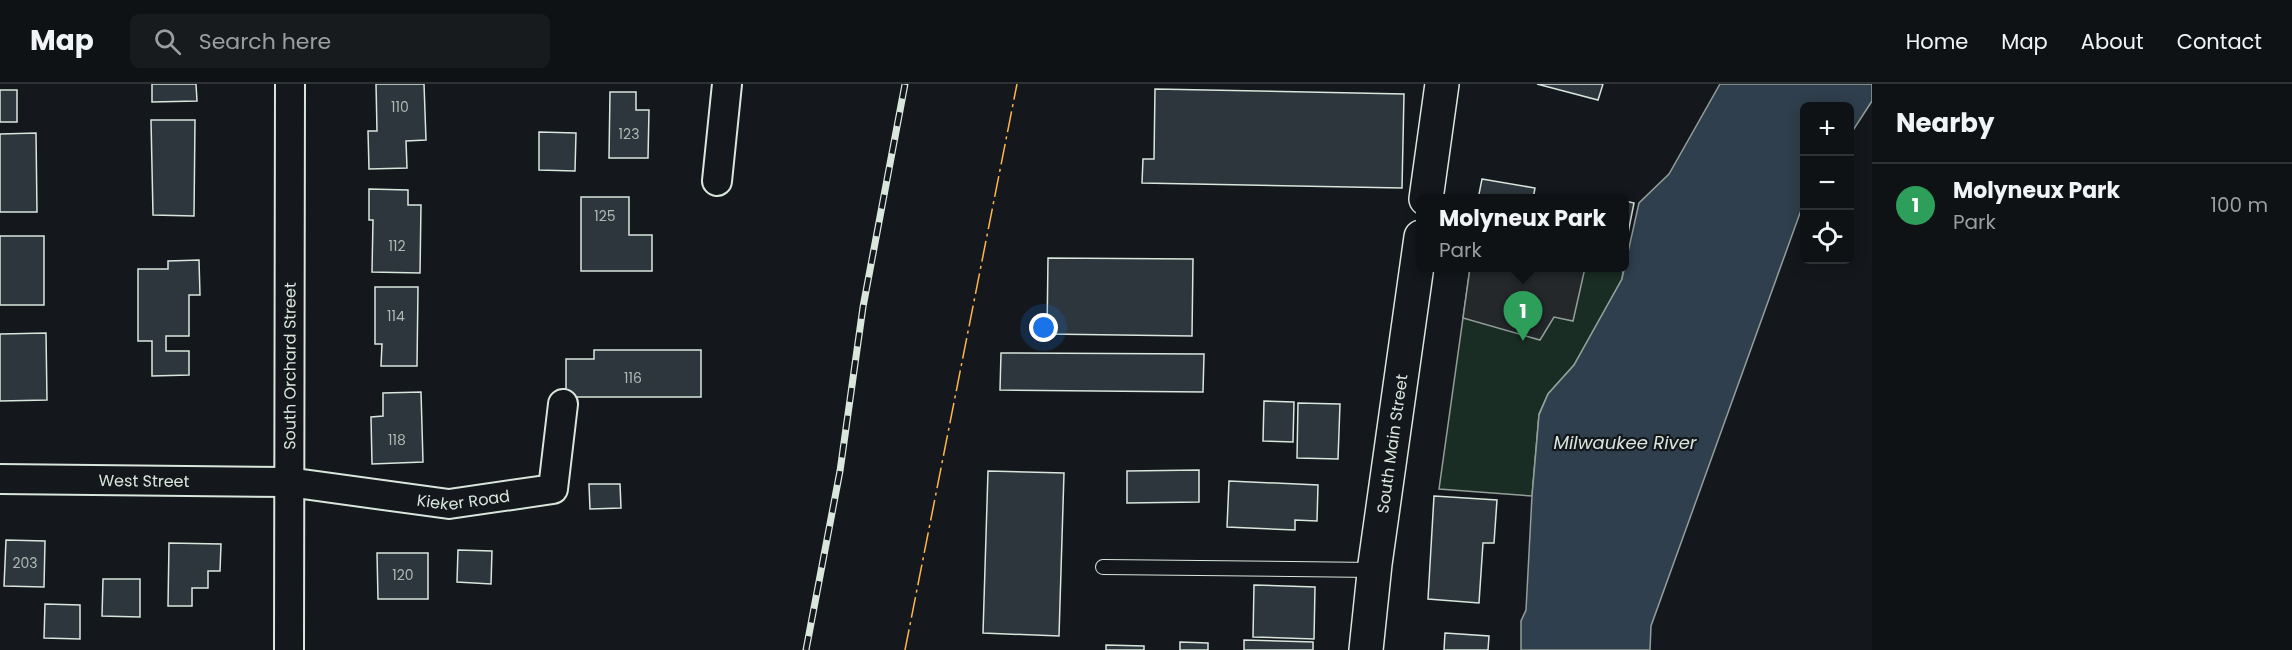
<!DOCTYPE html>
<html lang="en">
<head>
<meta charset="utf-8">
<style>
	:root { --surface:#0f1215; --page:#181b1e; --text:#f1f3f6; --muted:#9b9ea0; --line:#2f3234; --accent:#2563eb }
	body { margin:0; font-family:Poppins,sans-serif; background:var(--page); color:var(--text) }
	.controls { position:absolute; right:18px; top:18px; display:grid; overflow:hidden; border-radius:9px; box-shadow:0 3px 15px #0003 }
	.controls button { width:54px; height:54px; display:grid; place-items:center; padding:0; border:0; border-bottom:2px solid var(--line); background:var(--surface); color:var(--text); font:30px sans-serif }
	.you { position:absolute; left:1044px; top:244px; width:21px; height:21px; margin:-15px; border:4px solid #fff; border-radius:50%; background:#1a73e8; box-shadow:0 0 0 9px #1a73e833 }
	.badge { display:grid; place-items:center; width:39px; height:39px; border-radius:50%; background:var(--accent); color:#fff; font-size:20px; font-weight:700 }
	.pin { position:absolute; translate:-50% -50px; filter:drop-shadow(0 2px 3px #0008) }
	.pin::after { content:''; position:absolute; top:32px; width:21px; height:18px; background:inherit; clip-path:polygon(0 0,100% 0,50% 100%) }
	.popup { position:absolute; left:1416px; top:110px; width:213px; height:78px; box-sizing:border-box; display:grid; place-content:center; border-radius:9px; background:var(--surface); filter:drop-shadow(0 2px 4px #0005); font-size:20px; white-space:nowrap; color:var(--muted) }
	.popup b { font-size:22px; color:var(--text) }
	.popup::after { content:''; position:absolute; left:50%; top:100%; margin-left:-12px; border:12px solid transparent; border-top-color:var(--surface) }
	.list { margin:0; padding:0; list-style:none }
	h2 { display:flex; justify-content:space-between; align-items:center; height:78px; margin:0; padding:0 24px; font-size:26px }
	h2 small { font-size:20px; font-weight:400; color:var(--muted) }
	.list li { display:grid; grid-template-columns:39px 1fr auto; gap:18px; align-items:center; box-sizing:border-box; height:84px; padding:0 24px; border-top:2px solid var(--line) }
	.list b { display:block; font-size:22px; white-space:nowrap }
	.list p { margin:0; font-size:20px; white-space:nowrap; color:var(--muted) }
	.list em { font-size:20px; font-style:normal; color:var(--muted) }
	.icon { flex:none; width:33px; height:33px; fill:none; stroke:currentColor; stroke-width:2; stroke-linecap:round; stroke-linejoin:round }
	.map { position:relative; flex:none; width:1872px; height:566px; overflow:hidden }
	header { display:flex; align-items:center; gap:36px; box-sizing:border-box; height:84px; padding:0 30px; background:var(--surface); border-bottom:2px solid var(--line) }
	header strong { font-size:28px }
	nav { display:flex; gap:33px; margin-inline-start:auto; font-size:21px }
	.search { width:420px; height:54px; background:var(--page); display:flex; align-items:center; gap:15px; box-sizing:border-box; padding:0 21px; border-radius:9px; color:var(--muted); font-size:22px }
	main { display:flex }
	aside { flex:1; background:var(--surface) }
	.map>svg:first-child { display:block }
</style>
</head>
<body>
<header>
<strong>Map</strong>
<div class="search"><svg class="icon" aria-label="search" viewBox="0 0 24 24"><circle cx="10" cy="10" r="6"/><path d="M15 15l6 6"/></svg>Search here</div>
<nav><a>Home</a><a>Map</a><a>About</a><a>Contact</a></nav>
</header>
<main>
<div class="map">
<svg width="1872" height="566" viewBox="0 0 1872 566">
	<rect width="100%" height="100%" fill="#14181c"/>
	<path fill="#1a2d24" stroke="#939e99" stroke-width="1.5" d="M1470 184H1610L1623 187 1622 195 1574 281 1548 310 1539 330 1532 412 1439 405Z"/>
	<path fill="#24282b" stroke="#939e99" stroke-width="1.5" d="M1470 184H1585L1573 237 1554 233 1540 256 1463 234Z"/>
	<path fill="#2f3f4d" stroke="#939e99" stroke-width="1.5" d="M1720 0H1872V17L1850 51V22H1804V118L1651 542 1650 566H1521V537L1526 526 1532 412 1539 331 1548 310 1574 281 1622 195 1639 119 1669 90Z"/>
	<g fill="#2c363c" stroke="#d8e6dc" stroke-width="1.5">
		<path d="M152 0H196L197 17 152 18Z"/>
		<path d="M376 0H424L426 56 406 57 407 84 369 85 368 47H377Z"/>
		<path d="M1537 0H1603L1598 16Z"/>
		<path d="M1155 5 1404 10 1402 104 1142 99 1143 75H1154Z"/>
		<rect x="0" y="6" width="17" height="32"/>
		<path d="M610 8H636V26H649L648 74H609Z"/>
		<path d="M151 36H195L194 132 153 131Z"/>
		<path d="M539 48 576 49 575 87 539 86Z"/>
		<path d="M36 49 37 128H0V50Z"/>
		<path d="M1482 95 1535 104 1533 115H1478Z"/>
		<path d="M369 105 408 106V121H421L420 189 372 188 373 136H369Z"/>
		<path d="M581 113H629V151H652V187H581Z"/>
		<path d="M1625 117 1634 119 1625 164Z"/>
		<rect x="0" y="152" width="44" height="69"/>
		<path d="M1048 174 1193 175 1192 252 1047 250Z"/>
		<path d="M199 176 200 211H189V252H166V267H189V291L152 292V257H138V185H168V177Z"/>
		<path d="M375 203H418L417 282H381L382 260H375Z"/>
		<path d="M46 249 47 316 0 317V250Z"/>
		<path d="M594 266H701V313H566V275H594Z"/>
		<path d="M1001 269 1204 270 1203 308 1000 306Z"/>
		<path d="M421 308 423 378 372 380 371 333 383 332V309Z"/>
		<path d="M1264 317 1294 318 1293 358 1263 357Z"/>
		<path d="M1298 319 1340 320 1338 375 1297 374Z"/>
		<path d="M1199 386V418L1127 419V387Z"/>
		<path d="M988 387 1064 389 1059 552 983 549Z"/>
		<path d="M1229 397 1318 401 1317 437 1295 436V446L1227 443Z"/>
		<path d="M589 400H620L621 424 590 425Z"/>
		<path d="M1434 412 1497 416 1494 459H1483L1479 519 1428 515Z"/>
		<path d="M6 456 45 457 44 503 4 502Z"/>
		<path d="M169 459 221 460 220 487H208V504H192V522H168Z"/>
		<path d="M458 466 492 467 491 500 457 498Z"/>
		<path d="M377 469H428V515H378Z"/>
		<path d="M103 495H140V533L102 532Z"/>
		<path d="M1254 501 1315 503 1314 555 1253 553Z"/>
		<path d="M45 520 80 521V555L44 554Z"/>
		<path d="M1445 549 1489 552 1488 566H1444Z"/>
		<path d="M1244 556 1313 558V566H1244Z"/>
		<path d="M1180 558 1208 559V566H1180Z"/>
		<path d="M1106 561 1144 562V566H1106Z"/>
	</g>
	<g fill="none" stroke-linecap="round" stroke-linejoin="round">
		<g stroke="#d8e6dc" stroke-width="16">
			<path id="service" d="M1103 483 1374 486"/>
		</g>
		<g stroke="#d8e6dc" stroke-width="32">
			<g id="minor">
				<path d="M717 97 727 0"/>
				<path id="s1" d="M0 395 288 398 449 420 553 405 563 320"/>
				<path id="s2" d="M289 566 290 0"/>
			</g>
		</g>
		<g stroke="#d8e6dc" stroke-width="36">
			<g id="secondary">
				<path d="M1426 115 1442 0"/>
				<path id="s3" d="M1366 566 1375 480 1421 153"/>
			</g>
		</g>
		<use href="#service" stroke="#14181c" stroke-width="14"/>
		<use href="#minor" stroke="#14181c" stroke-width="28"/>
		<use href="#secondary" stroke="#14181c" stroke-width="33"/>
		<g stroke="#d8e6dc" stroke-width="7">
			<path id="rail" d="M806 566 840 387 863 223 905 0"/>
		</g>
		<use href="#rail" stroke="#14181c" stroke-width="4.5" stroke-dasharray="14" stroke-linecap="butt"/>
		<path stroke="#ffb74d" stroke-width="1.5" stroke-dasharray="21 4.5 3 4.5" stroke-linecap="butt" d="M905 566 1017 0"/>
	</g>
	<g text-anchor="middle" stroke-width="4.5" stroke-linejoin="round" paint-order="stroke">
		<g font-size="14" fill="#adbab4">
			<text x="400" y="28">110</text>
			<text x="629" y="55">123</text>
			<text x="605" y="137">125</text>
			<text x="397" y="167">112</text>
			<text x="396" y="237">114</text>
			<text x="633" y="299">116</text>
			<text x="397" y="361">118</text>
			<text x="25" y="484">203</text>
			<text x="403" y="496">120</text>
		</g>
		<g font-size="16" fill="#d8e6dc" stroke="#14181c">
			<text dy="6" stroke="none"><textPath href="#s2" startOffset="284">South Orchard Street</textPath></text>
			<text dy="6" stroke="none"><textPath href="#s3" startOffset="208">South Main Street</textPath></text>
			<text dy="6" stroke="none"><textPath href="#s1" startOffset="144">West Street</textPath></text>
			<text dy="6" stroke="none"><textPath href="#s1" startOffset="465">Kieker Road</textPath></text>
		</g>
		<g font-size="18" font-style="italic" fill="#d8e6dc" stroke="#14181c">
			<text x="1625" y="365">Milwaukee River</text>
		</g>
	</g>
</svg>
<div class="controls">
<button>+</button>
<button>−</button>
<button><svg class="icon" aria-label="locate" viewBox="0 0 24 24"><circle cx="12" cy="12" r="6"/><path d="M12 2v4M12 18v4M2 12h4M18 12h4"/></svg></button>
</div>
<div class="you"></div>
<div class="pin badge" style="left:1523px;top:257px;background:#2e9e5b">1</div>
<div class="popup"><b>Molyneux Park</b>Park</div>
</div>
<aside>
<h2>Nearby<small></small></h2>
<ul class="list">
<li><span class="badge" style="background:#2e9e5b">1</span><div><b>Molyneux Park</b><p>Park</p></div><em>100 m</em></li>
</ul>
</aside>
</main>
</body>
</html>
